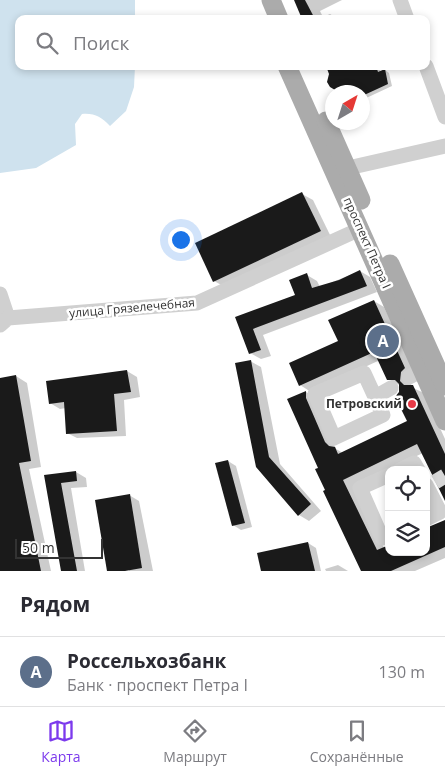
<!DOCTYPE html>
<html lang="ru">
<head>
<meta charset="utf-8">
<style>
	:root { --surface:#fff; --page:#f7f7f7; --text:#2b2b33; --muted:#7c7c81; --line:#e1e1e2; --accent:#7c3aed }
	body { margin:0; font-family:"Open Sans",sans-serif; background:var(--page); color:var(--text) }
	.controls { position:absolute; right:15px; bottom:15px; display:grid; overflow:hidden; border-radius:10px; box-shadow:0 2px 8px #0003 }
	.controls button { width:45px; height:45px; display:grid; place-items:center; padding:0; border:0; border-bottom:1px solid var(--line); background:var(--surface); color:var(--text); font:25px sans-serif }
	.compass { position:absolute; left:325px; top:85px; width:45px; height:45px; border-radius:50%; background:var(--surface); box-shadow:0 2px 8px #0003; rotate:39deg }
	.scale { position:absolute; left:15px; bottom:12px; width:88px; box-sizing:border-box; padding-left:5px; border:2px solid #333; border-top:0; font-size:14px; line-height:18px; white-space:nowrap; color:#333; -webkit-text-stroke:4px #fff; paint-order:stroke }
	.you { position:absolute; left:180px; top:239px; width:18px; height:18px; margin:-12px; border:4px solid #fff; border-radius:50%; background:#1a73e8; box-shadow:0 0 0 8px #1a73e833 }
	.badge { display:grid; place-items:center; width:32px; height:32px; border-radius:50%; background:var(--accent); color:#fff; font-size:16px; font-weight:700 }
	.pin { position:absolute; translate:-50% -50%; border:2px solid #fff; box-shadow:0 1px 5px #0006 }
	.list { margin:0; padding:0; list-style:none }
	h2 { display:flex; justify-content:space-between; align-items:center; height:65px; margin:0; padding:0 20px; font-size:21px }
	h2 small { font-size:16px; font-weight:400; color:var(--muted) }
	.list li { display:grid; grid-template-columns:32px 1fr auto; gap:15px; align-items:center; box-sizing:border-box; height:70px; padding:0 20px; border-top:1px solid var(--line) }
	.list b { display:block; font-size:19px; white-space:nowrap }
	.list p { margin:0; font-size:16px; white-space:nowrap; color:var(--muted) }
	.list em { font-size:16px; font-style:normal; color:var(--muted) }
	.icon { flex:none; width:28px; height:28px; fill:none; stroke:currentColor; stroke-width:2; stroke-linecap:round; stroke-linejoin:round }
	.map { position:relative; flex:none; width:445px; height:571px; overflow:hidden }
	.search { position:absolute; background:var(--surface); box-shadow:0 2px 8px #0003; left:15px; right:15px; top:15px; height:55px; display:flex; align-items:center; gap:12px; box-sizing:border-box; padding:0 18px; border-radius:10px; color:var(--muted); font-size:19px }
	.sheet { height:135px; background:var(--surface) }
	nav { display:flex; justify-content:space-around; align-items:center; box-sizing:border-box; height:70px; border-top:1px solid var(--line); background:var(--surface); font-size:14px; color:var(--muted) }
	nav a { display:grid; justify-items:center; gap:2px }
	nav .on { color:var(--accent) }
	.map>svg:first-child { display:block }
</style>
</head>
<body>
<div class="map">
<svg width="445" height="571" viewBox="0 0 445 571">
	<rect width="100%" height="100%" fill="#fff"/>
	<path fill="#cfe2ee" d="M0 0H135V19H19V66H135L134 87 126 111 110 126C101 117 95 113 82 114L75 124 76 145 36 168 0 173Z"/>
	<g fill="#0003">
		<path d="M296 0H342L320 11 323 17 330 14 338 19H304Z"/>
		<path d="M327 66H378L381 72 385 70 389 73 392 86 362 100V92H346L345 89 340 91 331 86V74Z"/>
		<path d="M302 194 313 200 331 237 225 287 214 281Z"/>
		<path d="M360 271 370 277 377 292 263 335 271 356 261 359 250 353 237 318 297 296 307 275 317 281 320 287Z"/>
		<path d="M374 301 384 307 416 375 412 379 411 387 424 393 445 439V498L423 453 354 486 384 548 389 552H426L445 521V558L415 571H362L326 491 320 468 288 400 306 392 317 398V405L336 449 343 453 408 422 399 385 388 379 380 360 311 392 300 385Z"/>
		<path d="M250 361 261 367 280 464 321 511 309 521 299 515 257 467Z"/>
		<path d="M127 371 137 377 140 397 124 400 126 436 77 438 67 433 66 408 60 409 50 403Z"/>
		<path d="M16 376 27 383 41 467 29 469 51 571H0V379Z"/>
		<path d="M228 461 236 466 252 527 241 530 233 525Z"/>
		<path d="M76 472 86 478 87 487 71 488 85 571H62L45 476Z"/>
		<path d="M129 495 139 501 153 571H129L125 554Z"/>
		<path d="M308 543 316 548 321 571H262Z"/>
		<path d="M338 565 348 571H326L325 569Z"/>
	</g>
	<g fill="#1a1a1a">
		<path d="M294 0H305L315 19H302Z"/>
		<path d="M326 66H376L378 72 385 69 388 84 362 96V92H345L342 86 335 90 330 87 327 82 329 74Z"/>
		<path d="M302 192 321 231 213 282 195 243Z"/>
		<path d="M360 270 367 286 253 329 261 350 249 354 235 317 295 295 289 280 307 273 312 288 339 280Z"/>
		<path d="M374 300 405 368 401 372 400 381 404 385H413L445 454V501L417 444 343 480 377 550 389 545V552H426V528L445 520V547L391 571H361L323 491 325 490 315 469 318 468 287 399 306 391V398L325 442 329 446 335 447 338 454 407 421 395 397 399 392V384L395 380H387L374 352 299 386 289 363 338 341 328 320Z"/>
		<path d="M251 360 269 457 311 504 298 516 256 467 235 363Z"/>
		<path d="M127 370 131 392 114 394 117 431 66 434 64 402 49 404 46 381Z"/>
		<path d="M16 375 31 461 19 463 41 571H0V378Z"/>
		<path d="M228 460 245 523 232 526 215 463Z"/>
		<path d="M76 471 77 481 61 483 77 571H61L44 475Z"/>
		<path d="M130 494 142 568 125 571H107L95 500Z"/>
		<path d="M308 542 315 571H261L257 553Z"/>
	</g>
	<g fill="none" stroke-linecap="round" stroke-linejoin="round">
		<path stroke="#d6d6d6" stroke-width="15" stroke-dasharray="15 8" stroke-linecap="butt" d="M435 482 445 476"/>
		<g stroke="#d0d0d0" stroke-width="15">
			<path d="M400 0 407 19"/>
			<path d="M426 66 445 117"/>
			<path d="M348 168 445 146"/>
			<path d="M0 294 8 318"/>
			<path d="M0 325 8 318 197 303 360 229"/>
			<path d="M409 377 423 370"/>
			<path d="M375 397 364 373 315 394 334 438 383 415 375 397 391 388"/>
			<path d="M400 470 414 463 418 470"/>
			<path d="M389 475 360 488 382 538 389 535"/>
			<path d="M426 485 440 512 426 519"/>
		</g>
		<g stroke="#ababab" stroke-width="19">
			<path d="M271 0 279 19"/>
			<path d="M287 66 445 421"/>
			<path d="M326 121 361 200"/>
			<path d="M390 264 445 386"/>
		</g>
	</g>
	<circle fill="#e63946" stroke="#fff" stroke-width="2" cx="412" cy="404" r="5"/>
	<g text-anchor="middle" stroke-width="5" stroke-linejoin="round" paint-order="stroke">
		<g font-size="12" fill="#333" stroke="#fff">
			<text transform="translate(367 243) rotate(66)" y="4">проспект Петра I</text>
			<text transform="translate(132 308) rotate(-5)" y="4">улица Грязелечебная</text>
		</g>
		<g font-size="12" font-weight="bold" fill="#333" stroke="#fff" text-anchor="end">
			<text x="402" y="408">Петровский</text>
		</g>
	</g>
</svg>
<div class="controls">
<button><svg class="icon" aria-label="locate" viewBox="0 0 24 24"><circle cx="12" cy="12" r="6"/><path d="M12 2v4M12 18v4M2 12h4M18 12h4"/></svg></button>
<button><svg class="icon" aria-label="layers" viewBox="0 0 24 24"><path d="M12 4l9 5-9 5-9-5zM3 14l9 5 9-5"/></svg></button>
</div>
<svg class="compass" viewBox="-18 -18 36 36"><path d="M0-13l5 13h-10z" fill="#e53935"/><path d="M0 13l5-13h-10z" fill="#7c7c81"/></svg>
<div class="scale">50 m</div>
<div class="you"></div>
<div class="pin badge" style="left:383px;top:341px;background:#5c6f8a">A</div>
<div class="search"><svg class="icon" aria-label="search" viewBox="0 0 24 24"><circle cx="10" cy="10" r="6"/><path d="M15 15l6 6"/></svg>Поиск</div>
</div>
<section class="sheet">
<h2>Рядом<small></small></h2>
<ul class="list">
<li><span class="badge" style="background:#5c6f8a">A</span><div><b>Россельхозбанк</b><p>Банк · проспект Петра I</p></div><em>130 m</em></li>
</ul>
</section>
<nav>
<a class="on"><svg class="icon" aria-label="map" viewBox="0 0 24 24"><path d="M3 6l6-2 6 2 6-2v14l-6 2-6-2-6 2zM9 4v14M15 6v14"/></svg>Карта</a>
<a><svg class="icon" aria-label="directions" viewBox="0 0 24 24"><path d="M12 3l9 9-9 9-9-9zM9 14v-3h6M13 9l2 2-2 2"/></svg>Маршрут</a>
<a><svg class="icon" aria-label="saved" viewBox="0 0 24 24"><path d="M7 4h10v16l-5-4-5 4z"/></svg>Сохранённые</a>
</nav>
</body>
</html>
